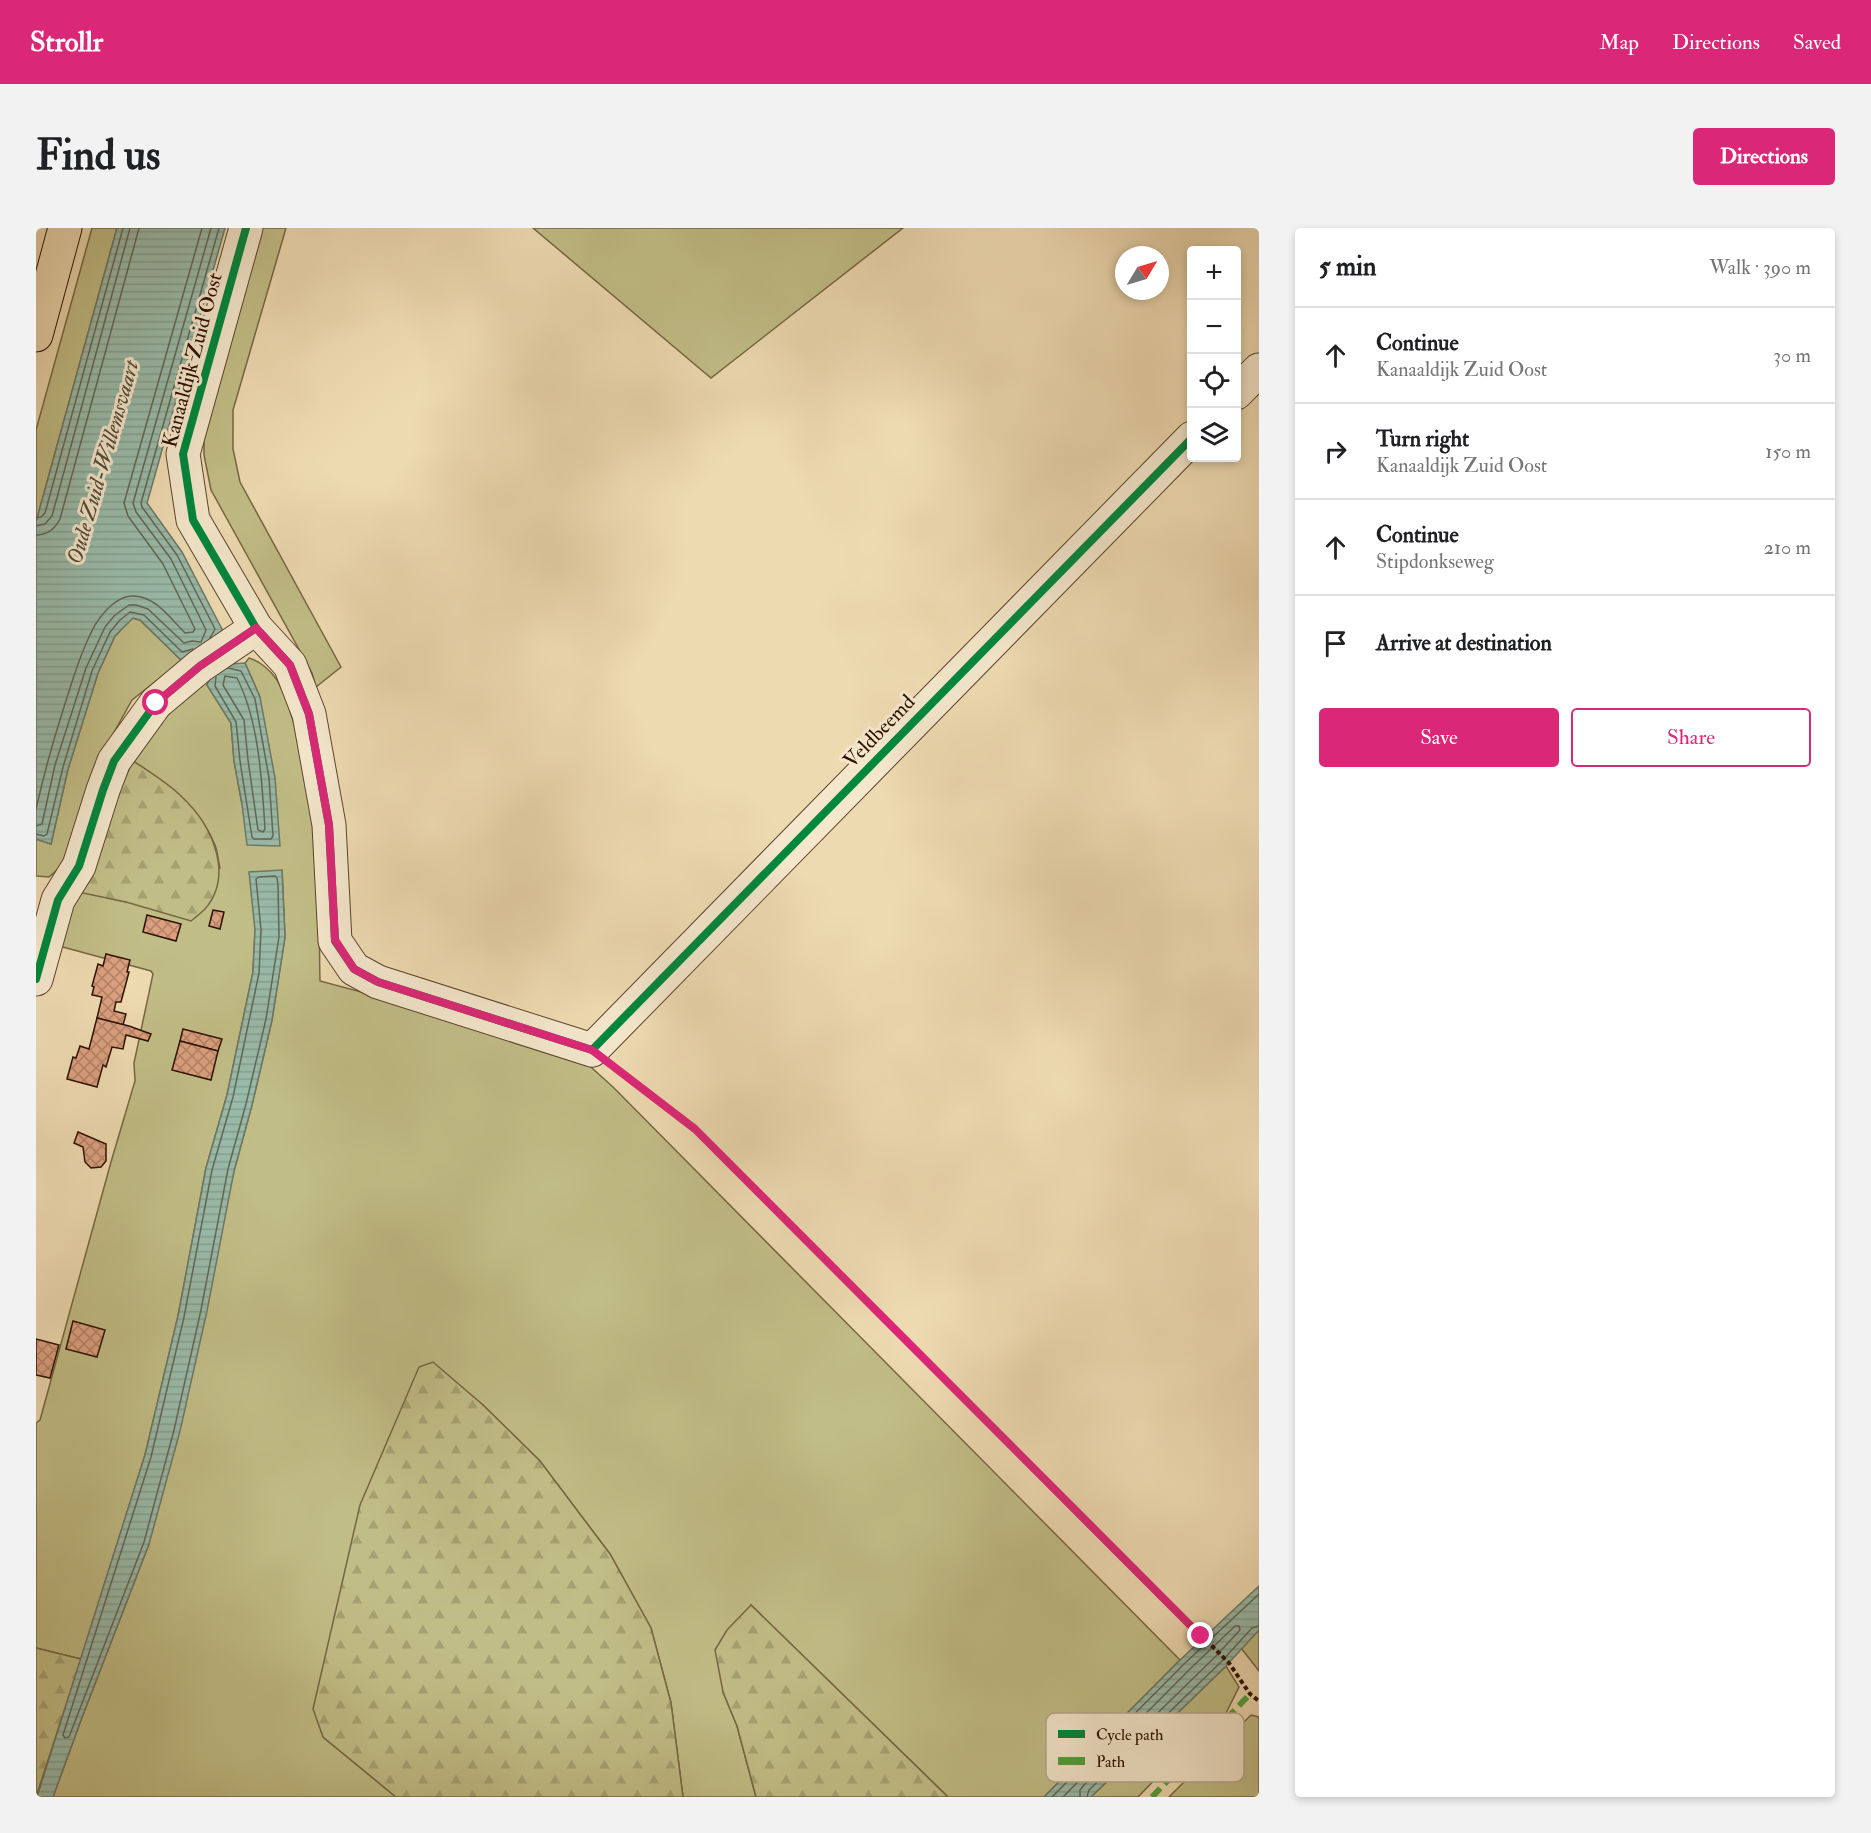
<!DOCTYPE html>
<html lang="en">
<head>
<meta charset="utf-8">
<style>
	:root { --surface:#fff; --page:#f2f2f2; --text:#202124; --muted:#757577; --line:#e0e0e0; --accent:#db2777 }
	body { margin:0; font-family:"IM FELL Double Pica",serif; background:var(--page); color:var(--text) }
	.controls { position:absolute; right:18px; top:18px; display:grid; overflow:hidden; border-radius:6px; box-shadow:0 3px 9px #0003 }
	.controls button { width:54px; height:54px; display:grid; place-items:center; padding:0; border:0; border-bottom:2px solid var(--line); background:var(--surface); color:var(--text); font:30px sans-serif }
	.compass { position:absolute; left:1079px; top:18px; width:54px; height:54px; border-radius:50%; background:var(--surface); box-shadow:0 3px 9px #0003; rotate:52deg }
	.stop { position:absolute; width:18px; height:18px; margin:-14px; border:4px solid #db2777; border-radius:50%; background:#fff }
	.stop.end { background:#db2777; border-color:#fff; box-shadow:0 2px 6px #0008 }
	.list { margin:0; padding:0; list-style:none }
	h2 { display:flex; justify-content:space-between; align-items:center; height:78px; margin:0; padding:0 24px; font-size:26px }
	h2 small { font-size:20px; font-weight:400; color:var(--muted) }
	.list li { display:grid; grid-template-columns:39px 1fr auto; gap:18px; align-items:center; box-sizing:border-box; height:96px; padding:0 24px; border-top:2px solid var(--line) }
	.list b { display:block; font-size:22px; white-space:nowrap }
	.list p { margin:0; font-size:20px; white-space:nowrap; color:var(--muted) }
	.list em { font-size:20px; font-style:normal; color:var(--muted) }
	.actions { display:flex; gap:12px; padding:18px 24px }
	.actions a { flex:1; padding:14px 0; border:2px solid var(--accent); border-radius:6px; text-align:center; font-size:21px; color:var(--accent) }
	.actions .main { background:var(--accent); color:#fff }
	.icon { flex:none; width:33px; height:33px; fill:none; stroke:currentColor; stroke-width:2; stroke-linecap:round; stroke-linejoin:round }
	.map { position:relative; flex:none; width:1223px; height:1569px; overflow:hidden; border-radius:6px }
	header { display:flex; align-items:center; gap:36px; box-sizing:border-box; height:84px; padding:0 30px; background:var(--accent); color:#fff }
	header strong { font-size:28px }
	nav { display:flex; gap:33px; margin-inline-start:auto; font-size:21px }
	.intro { display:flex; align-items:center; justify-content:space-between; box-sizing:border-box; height:144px; padding:0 36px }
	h1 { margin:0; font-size:42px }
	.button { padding:15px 27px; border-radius:6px; background:var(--accent); color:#fff; font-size:21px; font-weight:700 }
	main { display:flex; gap:36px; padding:0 36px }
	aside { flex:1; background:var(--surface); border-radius:6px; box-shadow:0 3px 9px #0003 }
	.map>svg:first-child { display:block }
</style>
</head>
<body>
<header>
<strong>Strollr</strong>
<nav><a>Map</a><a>Directions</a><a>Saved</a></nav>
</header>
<div class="intro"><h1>Find us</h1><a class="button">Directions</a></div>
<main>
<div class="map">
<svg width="1223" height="1569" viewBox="0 0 1223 1569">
	<defs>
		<pattern id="forest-firs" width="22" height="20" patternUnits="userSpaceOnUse" patternTransform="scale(1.5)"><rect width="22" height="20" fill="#c1bd86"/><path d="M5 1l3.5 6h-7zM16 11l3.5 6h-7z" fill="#a6a172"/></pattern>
		<pattern id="water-rules" width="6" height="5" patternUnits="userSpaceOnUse" patternTransform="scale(1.5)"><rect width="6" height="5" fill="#9ba"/><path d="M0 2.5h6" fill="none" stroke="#84a090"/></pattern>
		<pattern id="building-cross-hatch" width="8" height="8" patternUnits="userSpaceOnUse" patternTransform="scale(1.5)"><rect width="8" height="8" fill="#dba07f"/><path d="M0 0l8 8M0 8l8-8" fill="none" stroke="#b28166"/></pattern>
	</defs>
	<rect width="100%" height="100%" fill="#eedab1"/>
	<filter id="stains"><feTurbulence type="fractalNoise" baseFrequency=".00333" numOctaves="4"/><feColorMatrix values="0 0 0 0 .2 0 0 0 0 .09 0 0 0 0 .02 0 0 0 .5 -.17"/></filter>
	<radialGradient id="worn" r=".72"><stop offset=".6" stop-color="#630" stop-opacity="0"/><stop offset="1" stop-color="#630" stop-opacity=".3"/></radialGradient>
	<g fill="#c1bd86" stroke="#776643" stroke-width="1.5">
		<path d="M56 0H81L0 294V202Z"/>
		<path d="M219 0H250L197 182V221L204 254 305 439 280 459 276 445 175 262 168 227V196Z"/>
		<path d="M497 0H867L675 150Z"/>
		<path d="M96 390 104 392 146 433 96 472 60 537 29 635 13 649 0 648V611L15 616 32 541 62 445 79 408Z"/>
		<path d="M213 430C224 433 235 443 241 452 259 485 266 530 272 567 276 591 280 615 282 639 284 677 283 715 284 753L534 820 578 860 1144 1432 1008 1569H912L715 1377 687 1464 701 1498 720 1569H647L635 1475 615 1400 574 1326 504 1233 447 1177 397 1135 287 1509 360 1569H17L45 1492 113 1316 198 943 216 877 236 792 249 709 246 642 219 702 217 744 191 867 170 940 142 1088 109 1227 45 1431 0 1420V1195L4 1192 75 934 99 853 98 835 117 746 115 743 23 718 42 663 90 674 184 640C182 633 182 624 179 617 163 578 130 555 97 533L116 495 174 451 171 457 195 495 198 533 206 576 224 469 209 435Z"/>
		<path d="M1223 1402V1443L1205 1420Z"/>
		<path d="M1190 1438 1203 1459 1190 1485 1137 1533 1102 1569H1055Z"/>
		<path d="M1215 1487 1223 1489V1569H1133Z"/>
	</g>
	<g fill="url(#forest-firs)" stroke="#776643" stroke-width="1.5">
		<path d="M97 533C114 544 132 555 146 569 175 596 199 646 169 681 165 685 160 689 155 693L90 674 42 664 81 566Z"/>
		<path d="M397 1134 447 1177 504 1233 574 1326 615 1400 635 1475 647 1569H360L287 1509 277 1481 324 1277 383 1139Z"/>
		<path d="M715 1377 912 1569H720L701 1498 687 1464 679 1422 691 1402Z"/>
		<path d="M0 1420 45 1431 0 1569Z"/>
	</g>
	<g fill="url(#water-rules)" stroke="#6e7766" stroke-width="1.5">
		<path d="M81 0H189L111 275 146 324 188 405 196 436 209 435 224 469 239 550 244 618 211 617 206 576 198 533 195 495 171 457 174 450 146 433 104 392 97 390 79 408 62 445 32 541 15 616 0 611V294Z"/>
		<path d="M246 642 249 709 236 792 216 877 198 943 171 1083 144 1203 113 1316 45 1492 17 1569H1L109 1227 142 1088 170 940 191 867 217 744 219 702 213 644Z"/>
		<path d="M1223 1358V1402L1190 1438 1055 1569H1008L1144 1432Z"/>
	</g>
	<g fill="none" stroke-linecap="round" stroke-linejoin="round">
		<g stroke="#636655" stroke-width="1.5">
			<path d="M0 290 5 289 9 285 87 0"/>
			<path d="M0 298 9 296 16 288 94 0"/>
			<path d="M0 307C12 307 19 301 24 291L103 0"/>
			<path d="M174 410 179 401 141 327 106 279 105 275 183 0"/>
			<path d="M189 448 201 450C223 493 226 553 229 601L227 604 222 602 212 532 208 492 187 457Z"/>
			<path d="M180 449 179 458 200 494 204 533 216 609 218 611H235L237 608 233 550 219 471 205 443 192 440"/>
			<path d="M0 581C8 546 17 513 28 479 37 451 45 423 59 397 67 384 82 367 98 368 120 369 134 390 149 405L157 404 159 401 127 336 92 288 88 275 166 0"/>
			<path d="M0 598 6 596 19 537 50 440 69 399 79 387 93 377H100L112 381 148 415 156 413 165 414 170 402 135 331 100 284 97 275 175 0"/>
			<path d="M0 606 8 608 11 606 27 539 56 443 74 404 84 392 94 384 108 387 146 424 157 421"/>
			<path d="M239 648 241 650 242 656 243 709 230 791 210 876 192 941 165 1082 138 1202 108 1314 33 1509 29 1510 27 1507 115 1229 148 1089 176 942 197 869 223 745 225 702 220 651 223 649Z"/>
			<path d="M1016 1569 1148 1436 1223 1366"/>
			<path d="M1027 1569 1153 1442 1199 1398H1203L1204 1402 1180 1428 1048 1557 1044 1562V1569"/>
			<path d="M1051 1569 1053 1562 1185 1434 1216 1400 1223 1398"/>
		</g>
	</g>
	<g fill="url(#building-cross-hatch)" stroke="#2d1000" stroke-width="1.5">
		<path d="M177 682 188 684 184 701 173 698Z"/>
		<path d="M111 687 145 696 140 713 107 704Z"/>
		<path d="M70 726 94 732 91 744H93L85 774H80L78 783 90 786 87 797 61 790 66 769 56 767 58 759 56 758 62 736 67 738Z"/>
		<path d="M61 790 93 798 115 806 112 813 90 807 87 821 76 819 70 839 67 837 61 859 31 851 37 829 40 830 44 818 53 821Z"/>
		<path d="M147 801 186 811 182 823 144 813Z"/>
		<path d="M144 813 182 823 175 852 136 842Z"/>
		<path d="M42 904 70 916V933L65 939 55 940 49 934 47 919 38 915Z"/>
		<path d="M37 1093 69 1102 61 1129 30 1121Z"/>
		<path d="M0 1111 23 1117 14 1150 0 1147Z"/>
	</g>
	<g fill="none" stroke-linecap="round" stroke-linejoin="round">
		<g stroke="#5d422c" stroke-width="35">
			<g id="minor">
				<path d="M210 0 147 226 157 292 220 400 254 437 273 486 293 597 299 713 318 741 342 754 556 822 1156 210"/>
				<path d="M1200 165 1223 142"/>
				<path d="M0 751 22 672 43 638 67 562 78 533 120 475 164 438 220 400"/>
			</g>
		</g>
		<g stroke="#2d1000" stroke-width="35">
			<path id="major" d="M0 107 29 0"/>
		</g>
		<path stroke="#2d1000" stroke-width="4" stroke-dasharray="4.5 3" stroke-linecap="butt" d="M578 839 659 901 1193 1435 1214 1466 1223 1473"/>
		<use href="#minor" stroke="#f4e7cc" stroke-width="33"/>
		<use href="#major" stroke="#eedab1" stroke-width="33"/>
		<path stroke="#52a03c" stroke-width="6" stroke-dasharray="12 6" stroke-linecap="butt" d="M1116 1569 1214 1466"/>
		<g stroke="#f4e7cc" stroke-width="11">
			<g id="cycleway">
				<path d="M210 0 147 226 157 292 220 400 254 437 273 486 293 597 299 713 318 741 342 754 556 822 1156 210"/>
				<path d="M0 751 22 672 43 638 67 562 78 533 120 475 164 438 220 400"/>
			</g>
		</g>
		<use href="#cycleway" stroke="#00873e" stroke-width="8"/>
	</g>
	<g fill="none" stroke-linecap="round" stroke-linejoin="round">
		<path stroke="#db2777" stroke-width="8" d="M120 475 164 438 220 400 254 437 273 486 293 597 299 712 318 741 342 754 556 822 659 901 1165 1408"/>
	</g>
	<g text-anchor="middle" stroke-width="6" stroke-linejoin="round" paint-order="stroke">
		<g font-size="21" fill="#2d1000" stroke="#f4e7cc">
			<text transform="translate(156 132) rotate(-75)" y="7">Kanaaldijk Zuid Oost</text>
			<text transform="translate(843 503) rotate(-46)" y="7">Veldbeemd</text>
		</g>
		<g font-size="22" font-style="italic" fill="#534c3c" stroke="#f4e7cc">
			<text transform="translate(66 234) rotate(-74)" y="8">Oude Zuid-Willemsvaart</text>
		</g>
	</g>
	<rect x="1010" y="1485" width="198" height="69" rx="9" fill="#f4e7cc" stroke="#b8a68f" stroke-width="1.5"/>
	<rect x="1022" y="1502" width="27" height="8" fill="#00873e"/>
	<rect x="1022" y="1529" width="27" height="8" fill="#52a03c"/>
	<g font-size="16" fill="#2d1000">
		<text x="1060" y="1512">Cycle path</text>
		<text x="1060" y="1539">Path</text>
	</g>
	<rect width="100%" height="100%" filter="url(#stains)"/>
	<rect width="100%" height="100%" fill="url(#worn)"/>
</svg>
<div class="controls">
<button>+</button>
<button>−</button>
<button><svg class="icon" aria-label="locate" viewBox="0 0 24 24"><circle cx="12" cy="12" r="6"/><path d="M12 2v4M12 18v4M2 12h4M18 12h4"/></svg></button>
<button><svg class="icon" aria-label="layers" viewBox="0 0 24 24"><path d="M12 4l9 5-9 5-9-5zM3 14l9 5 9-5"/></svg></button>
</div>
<svg class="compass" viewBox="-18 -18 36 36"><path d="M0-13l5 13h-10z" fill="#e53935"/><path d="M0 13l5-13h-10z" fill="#757577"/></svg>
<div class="stop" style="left:120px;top:475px"></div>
<div class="stop end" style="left:1165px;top:1408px"></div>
</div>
<aside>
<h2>5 min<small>Walk · 390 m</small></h2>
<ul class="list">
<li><svg class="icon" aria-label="ahead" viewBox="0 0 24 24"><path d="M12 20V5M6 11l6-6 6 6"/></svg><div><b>Continue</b><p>Kanaaldijk Zuid Oost</p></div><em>30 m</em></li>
<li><svg class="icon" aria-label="right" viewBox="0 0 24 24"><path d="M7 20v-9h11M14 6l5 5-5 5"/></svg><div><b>Turn right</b><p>Kanaaldijk Zuid Oost</p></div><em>150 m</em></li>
<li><svg class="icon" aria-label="ahead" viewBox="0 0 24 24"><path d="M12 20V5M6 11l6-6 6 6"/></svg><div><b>Continue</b><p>Stipdonkseweg</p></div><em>210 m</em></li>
<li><svg class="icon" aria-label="arrive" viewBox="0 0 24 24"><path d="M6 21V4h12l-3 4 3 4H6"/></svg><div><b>Arrive at destination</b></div></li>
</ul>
<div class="actions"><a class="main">Save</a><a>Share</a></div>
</aside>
</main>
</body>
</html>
